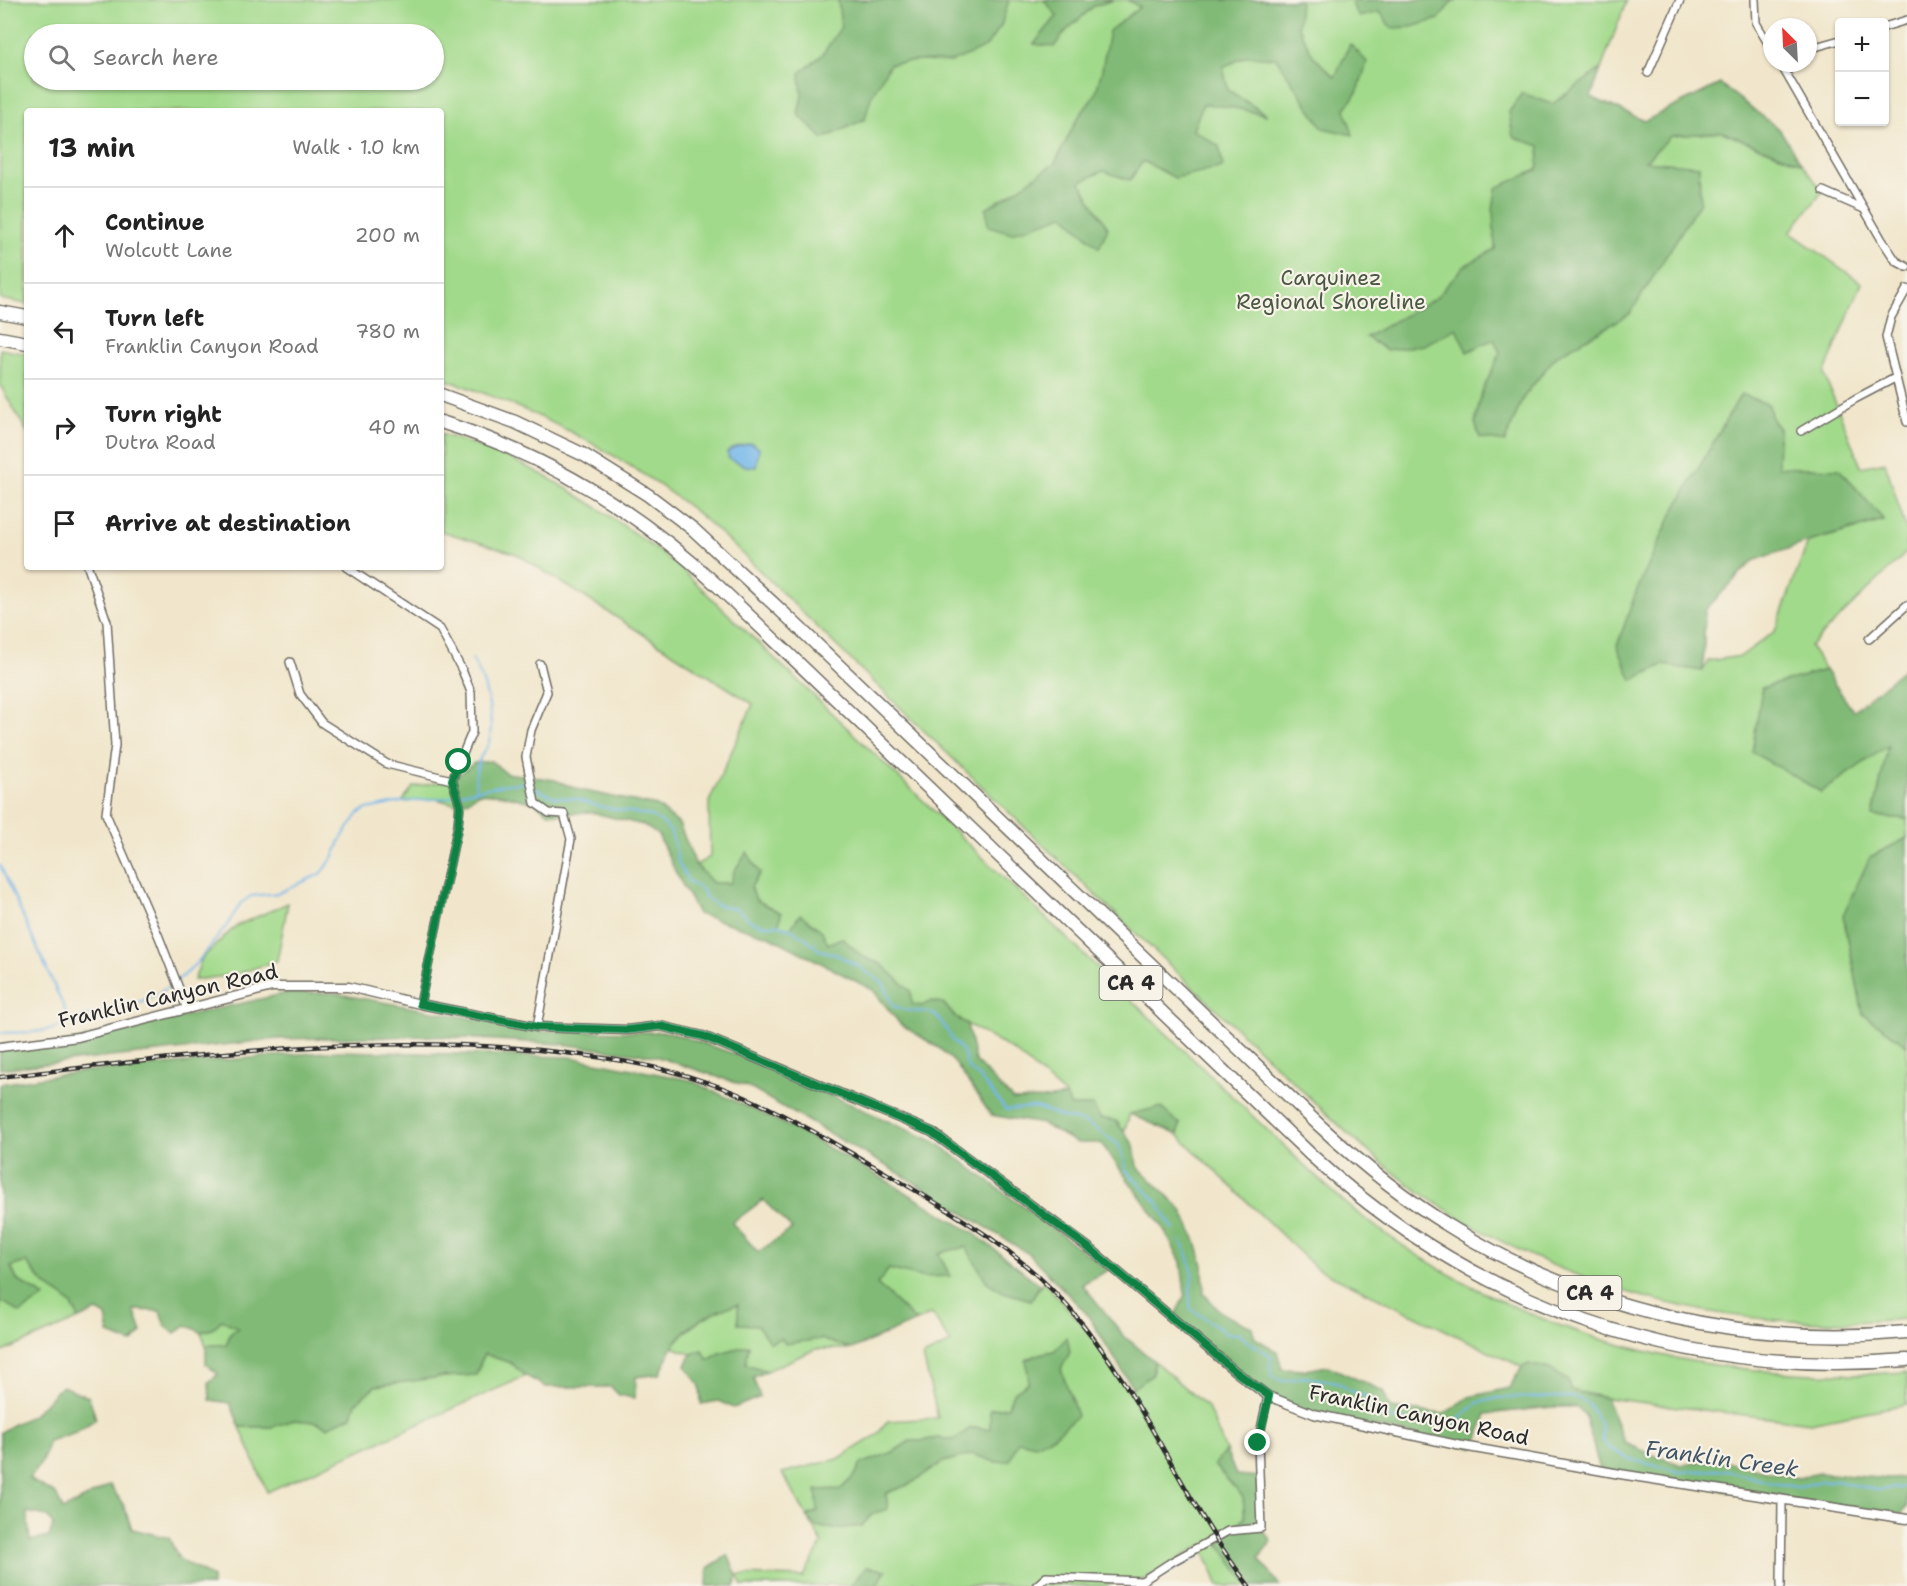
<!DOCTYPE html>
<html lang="en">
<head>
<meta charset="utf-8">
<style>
	:root { --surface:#fff; --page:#f2f2f2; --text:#222; --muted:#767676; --line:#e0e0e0 }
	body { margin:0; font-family:"Shantell Sans",sans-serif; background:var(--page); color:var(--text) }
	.controls { position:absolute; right:18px; top:18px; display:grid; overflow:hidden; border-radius:6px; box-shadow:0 2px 4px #0004 }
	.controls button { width:54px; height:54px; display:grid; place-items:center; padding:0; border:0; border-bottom:2px solid var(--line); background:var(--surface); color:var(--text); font:30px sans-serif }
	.compass { position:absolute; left:1763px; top:18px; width:54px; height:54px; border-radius:50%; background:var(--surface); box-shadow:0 2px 4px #0004; rotate:336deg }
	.stop { position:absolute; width:18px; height:18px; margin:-14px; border:4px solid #0b8043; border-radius:50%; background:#fff }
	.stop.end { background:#0b8043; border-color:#fff; box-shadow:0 2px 6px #0008 }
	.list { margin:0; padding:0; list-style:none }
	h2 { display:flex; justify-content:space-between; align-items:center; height:78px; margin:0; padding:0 24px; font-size:26px }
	h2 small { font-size:20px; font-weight:400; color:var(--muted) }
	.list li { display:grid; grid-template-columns:39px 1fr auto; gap:18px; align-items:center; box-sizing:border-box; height:96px; padding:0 24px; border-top:2px solid var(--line) }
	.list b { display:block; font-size:22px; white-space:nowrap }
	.list p { margin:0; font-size:20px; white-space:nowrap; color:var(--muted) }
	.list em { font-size:20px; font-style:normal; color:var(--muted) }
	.icon { flex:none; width:33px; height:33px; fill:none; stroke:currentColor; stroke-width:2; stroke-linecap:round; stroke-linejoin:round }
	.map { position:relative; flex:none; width:1907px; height:1586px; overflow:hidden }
	.search { position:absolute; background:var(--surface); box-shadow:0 2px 4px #0004; left:24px; top:24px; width:420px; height:66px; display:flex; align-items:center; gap:15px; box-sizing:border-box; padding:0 21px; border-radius:33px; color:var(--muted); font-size:22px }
	.panel { position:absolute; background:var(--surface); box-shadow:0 2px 4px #0004; left:24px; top:108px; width:420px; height:462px; border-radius:6px }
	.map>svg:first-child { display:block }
</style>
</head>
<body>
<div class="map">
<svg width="1907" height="1586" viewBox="0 0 1907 1586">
	<rect width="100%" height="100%" fill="#f7f3e8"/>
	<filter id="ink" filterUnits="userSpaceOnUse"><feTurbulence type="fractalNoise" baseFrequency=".0167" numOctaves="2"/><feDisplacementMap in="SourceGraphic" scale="12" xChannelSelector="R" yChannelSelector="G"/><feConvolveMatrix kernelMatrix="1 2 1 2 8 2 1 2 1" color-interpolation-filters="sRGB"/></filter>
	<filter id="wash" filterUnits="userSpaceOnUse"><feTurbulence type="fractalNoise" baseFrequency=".008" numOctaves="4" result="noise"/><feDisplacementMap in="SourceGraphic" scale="24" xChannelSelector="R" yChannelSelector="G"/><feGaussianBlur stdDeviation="1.35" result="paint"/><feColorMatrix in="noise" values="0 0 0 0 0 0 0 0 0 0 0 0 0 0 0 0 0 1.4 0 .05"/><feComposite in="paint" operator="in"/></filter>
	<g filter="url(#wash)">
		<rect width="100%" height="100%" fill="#f1e6cb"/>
		<g fill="#a2da8b" stroke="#66825b" stroke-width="1.5" fill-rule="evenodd">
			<path d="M0 0H1627L1601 69 1553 104 1605 178 1700 195 1699 166 1644 162 1671 136 1722 132 1801 163 1823 191 1790 232 1862 283 1824 374 1861 467 1885 462 1907 532V552L1810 646 1825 670 1762 688 1889 745 1873 816 1907 819V838L1870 857 1863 1014 1907 1045V1319C1881 1321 1855 1322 1828 1322 1685 1322 1542 1276 1424 1195 1375 1161 1332 1119 1289 1078 1240 1032 1192 986 1143 940 1013 817 884 693 756 567 733 545 710 522 684 503 610 447 529 407 441 378V111H27V304L0 299ZM34 34H434V80H34ZM1741 395 1769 405 1772 420 1779 429 1778 468 1839 469 1884 521 1808 542 1775 631 1741 656 1708 661 1703 671 1663 665 1632 680 1635 595 1670 518Z"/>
			<path d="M0 349 27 354V432L0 385Z"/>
			<path d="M441 434C460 440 480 446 498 453 563 481 622 523 678 566L1263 1126C1295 1156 1326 1188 1360 1215 1519 1337 1709 1386 1907 1372V1404L1810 1423 1606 1398 1570 1390 1567 1381 1529 1364 1522 1367 1316 1268 1178 1135 1180 1123 1130 1114 1124 1132 1116 1121 1100 1119 1093 1106H1071L1066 1096 1014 1051 955 1017 943 1003 932 1001 921 1006 911 1004 895 978 881 964 779 925 781 913 756 900 750 887 760 873 731 883H712L696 865 710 857 709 802 753 704 517 554 441 531Z"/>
			<path d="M452 780 460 805 436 799 402 802 413 787Z"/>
			<path d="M288 903 277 961 233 975 194 980 202 958 236 926Z"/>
			<path d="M966 1246 987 1282 1031 1300 1043 1281 1088 1330 1128 1390 1152 1375 1154 1361 1208 1408 1226 1451 1214 1465 1243 1497 1245 1518 1228 1531 1220 1545 1249 1586H1219L1202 1545 1142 1581 1122 1580 1106 1586H928L913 1582 911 1586H876L886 1570 866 1567 850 1586 828 1584 826 1586H742L737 1575 803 1577 822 1543 813 1526 834 1529 861 1526 874 1513 886 1493 910 1484 943 1462 973 1454 995 1462 1018 1440 1035 1444 1054 1436 1073 1401 1065 1383 1061 1369 1070 1352 1054 1351 1039 1354 1029 1382 1013 1393 1008 1407 990 1429 971 1428 953 1440 939 1438 920 1441H910L893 1452 861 1464 855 1475 841 1489 818 1511 807 1516 782 1473 838 1459 877 1435 888 1421 938 1418 923 1356 951 1343 932 1314 916 1321 877 1284 889 1269 922 1277 950 1275 938 1253Z"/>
			<path d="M26 1262C32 1268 36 1275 42 1281 58 1297 69 1293 79 1319L0 1353V1303L44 1296 17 1280 11 1266Z"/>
			<path d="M738 1304 757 1325 782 1338 821 1339 852 1349H816L767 1371 745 1364 749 1346 720 1353 708 1361 702 1351 691 1354 672 1347C689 1325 711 1311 738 1304Z"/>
			<path d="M222 1319 239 1328 231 1333 226 1345H206L201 1332 212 1329Z"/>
			<path d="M484 1354 511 1363 526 1376 267 1492 240 1427H271L294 1420 316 1422 328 1427 375 1386 440 1377 476 1375Z"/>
		</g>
		<g fill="#81ba77" stroke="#567251" stroke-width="1.5" fill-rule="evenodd">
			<path d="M838 0H1009L1001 26 986 47 952 62 918 61 890 64 871 97 865 119 823 139 798 114 802 96 800 73 822 55 841 27Z"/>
			<path d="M1044 0H1114L1094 6 1066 31 1054 47 1034 44 1057 16Z"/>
			<path d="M1127 0H1300L1298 27 1314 57 1335 77 1350 44 1367 62 1358 91 1345 109 1353 135 1323 128 1276 58 1247 56 1223 67 1228 90 1267 115 1230 107 1203 104 1193 130 1219 146 1223 167 1175 178 1143 161 1130 180 1103 171 1080 182 1108 228 1099 248 1064 215 1012 233 988 226 986 208 1007 196 1055 163 1077 119 1095 95 1102 70 1109 31 1140 7Z"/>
			<path d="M1357 0H1458L1451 2 1439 19 1411 27 1391 28 1380 12 1359 17 1352 4Z"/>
			<path d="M1601 69 1591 97 1645 121 1720 84 1780 130 1801 163 1722 132 1671 136 1645 161 1699 166 1700 202 1630 314 1556 356 1523 398 1505 442 1480 438 1475 423 1482 392 1500 353 1494 339 1467 352 1456 328 1424 345 1386 350 1366 337 1436 298 1464 266 1495 249 1493 211 1496 188 1537 170 1540 146 1513 137 1509 112 1522 93 1552 104Z"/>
			<path d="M1741 394 1769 405 1772 420 1779 429 1778 467 1839 469 1884 520 1808 542 1753 561 1705 610 1703 671 1663 665 1632 680 1617 646 1635 595 1670 518Z"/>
			<path d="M1907 666V819L1873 816 1888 746 1821 792 1752 752 1762 688 1825 670 1853 711Z"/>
			<path d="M491 761 506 773 555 780 580 790 657 806 679 824 696 865 713 883H731L734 871 747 852 760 873 751 887 756 900 781 913 779 925 791 928 800 914 822 931 828 944 842 938 863 957 881 964 911 991 912 1004 921 1006 932 1001 943 1003 955 1017 967 1024 975 1061 1013 1100 1044 1099 1066 1096 1071 1106H1093L1100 1118 1116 1121 1134 1145 1137 1166 1182 1210 1195 1239 1203 1265 1204 1294 1223 1314 1252 1327 1255 1338 1277 1351 1282 1369 1305 1370 1328 1366 1383 1391 1390 1408 1444 1414 1469 1397 1509 1388 1522 1367 1529 1364 1550 1369 1568 1381 1570 1390 1606 1398 1625 1443 1653 1455 1682 1465 1717 1460 1798 1478 1819 1473 1889 1479 1907 1478V1506L1899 1518 1600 1470 1585 1415 1576 1407H1552L1486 1414 1475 1448 1314 1414 1268 1396 1174 1319 1185 1294 1181 1262 1162 1226 1101 1143H1077L1042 1124 991 1115 955 1063 939 1048 900 1024 873 990 771 937 698 914 675 871 658 835 643 825 590 812 564 814 549 813 535 803 503 795 479 793 460 805 452 780 474 763Z"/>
			<path d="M1907 838V1045L1863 1014 1843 915 1870 857Z"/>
			<path d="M287 993H333L542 1031 669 1032 747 1058 937 1143 1109 1270 1082 1284 1124 1336 1154 1361 1152 1375 1133 1388 1087 1314 1029 1254 904 1176 748 1087 655 1056 561 1044 433 1036 277 1039 0 1069V1049L60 1044Z"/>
			<path d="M339 1051 570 1057 690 1080 797 1130 889 1182 975 1234 1040 1285 1031 1300 1003 1292 987 1282 966 1247 938 1253 950 1276 922 1277 889 1269 877 1284 916 1321 852 1349 821 1339 785 1344 781 1338 770 1343 757 1325 738 1324V1304C713 1311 685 1325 672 1348 667 1356 664 1366 660 1374L636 1377 635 1398 619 1395 611 1387H546L526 1376 511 1363 484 1354 476 1375 440 1377 375 1386 356 1403 352 1416 327 1427 316 1422 294 1420 271 1427H240L230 1403 210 1400 209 1382 218 1374 206 1364V1345H226L231 1333 238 1328 222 1320 212 1329 201 1332 186 1325 175 1333 165 1326 160 1311 134 1310 142 1332 132 1343 109 1334 106 1316 97 1311 79 1319C69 1293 58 1297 42 1281 36 1275 32 1268 26 1262L11 1267 17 1280 45 1297 20 1313 5 1303H0V1084L86 1071ZM763 1200 792 1229 758 1252 732 1223Z"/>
			<path d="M1160 1107 1180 1124 1178 1135 1130 1114Z"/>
			<path d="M1067 1337 1070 1352 1061 1369 1077 1416 1054 1436 1035 1445 1018 1441 1010 1460 996 1462 972 1454 943 1462 910 1484 886 1493 888 1509 874 1513 861 1526 834 1529 813 1526 807 1516 818 1511 816 1490 841 1489 855 1475 861 1464 893 1452 910 1441H920L939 1438 953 1440 971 1428 990 1429V1409L1008 1407 1013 1393 1029 1382 1026 1360 1039 1354 1054 1351Z"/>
			<path d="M749 1345 746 1364 767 1371 753 1377 760 1397 734 1408 718 1401 701 1404 700 1386 686 1366 691 1354 702 1350 708 1360 720 1353Z"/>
			<path d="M62 1386 89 1397 96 1419 76 1432 49 1441 42 1461 29 1479 56 1494 63 1510 110 1485 123 1504 132 1529 169 1538 179 1559 212 1577V1586H0V1433L12 1425 33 1415ZM27 1512 47 1516 53 1525 49 1537 30 1541Z"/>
			<path d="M1226 1451 1236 1475 1259 1477 1261 1528 1271 1540 1269 1545 1259 1558 1280 1586H1249L1220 1545 1219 1539 1245 1518 1243 1497 1214 1465Z"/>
			<path d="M728 1555 737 1575 735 1586H707L708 1568Z"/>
			<path d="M866 1567 886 1570 876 1586H850Z"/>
		</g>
		<path fill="#75b7ea" stroke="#50718a" stroke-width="1.5" d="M751 443 759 448 756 467 746 466 729 459 727 452 736 447Z"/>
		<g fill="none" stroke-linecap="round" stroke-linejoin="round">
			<g stroke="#75b7ea" stroke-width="2">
				<path d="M472 659C485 678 495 719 489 742 488 746 485 750 482 754 476 767 474 777 476 791"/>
				<path d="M534 788 554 797 576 799 597 806 651 816 663 823 671 832 679 864 688 881 704 891 705 897 717 905 737 909 751 921 763 925H779L791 929 806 938 819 950 835 954 858 966 884 984 893 1006 905 1010 932 1013 941 1021 954 1042 963 1051 968 1068 980 1078 1006 1110 1036 1107 1065 1118 1087 1123 1118 1144 1124 1158 1125 1169 1157 1202 1174 1230"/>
				<path d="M0 865 70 1021"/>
				<path d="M0 1033 34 1032 53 1029 92 1014 125 1008 149 998 167 988 188 972 201 958 227 925 241 903 251 896 279 893 322 873 334 856 341 839 359 813 367 809 402 802 447 798 466 792 508 784 525 783 529 785"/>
				<path d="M1180 1240C1189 1254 1194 1269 1191 1286 1190 1295 1188 1300 1191 1309L1217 1326 1226 1334H1239C1249 1345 1260 1346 1271 1357L1270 1367 1272 1377 1283 1381 1305 1377 1337 1382 1349 1390 1369 1398 1378 1410 1394 1419 1446 1426 1457 1421 1477 1403 1498 1398 1569 1397 1580 1399 1589 1404 1602 1427V1439L1609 1448 1629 1459 1680 1472 1716 1470 1733 1472 1772 1483 1797 1487 1821 1481H1836L1876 1490 1907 1487"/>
				<path d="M1148 1583 1200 1556"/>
			</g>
		</g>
	</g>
	<g filter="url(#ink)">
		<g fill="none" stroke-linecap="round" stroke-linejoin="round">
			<g stroke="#706c63" stroke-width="10">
				<g id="minor">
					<path d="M1755 0 1756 23 1772 50"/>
					<path d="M1884 27 1907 20"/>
					<path d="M1808 49 1840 40"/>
					<path d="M1780 63 1882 240 1896 261 1907 267"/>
					<path d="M1648 73 1680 0"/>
					<path d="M1823 191 1864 209"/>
					<path d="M1907 289 1891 317 1886 337 1907 422"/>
					<path d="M1801 431 1855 399 1895 378"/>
					<path d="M88 567 107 622 115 745 106 814 159 937 187 1009"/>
					<path d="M346 567 440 629 462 670 471 692 472 732 452 780"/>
					<path d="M1869 639 1907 605"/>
					<path d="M290 662 300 694 322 723 387 764 452 780"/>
					<path d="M420 1004 458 825 460 805 452 780"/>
					<path d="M537 1027 571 839 564 814 549 813 535 803 526 757 531 730 547 692 540 664"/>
					<path d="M1036 1586 1046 1577 1142 1581 1173 1561 1228 1531 1261 1528 1258 1443 1268 1396"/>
					<path d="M1781 1586 1782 1501"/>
				</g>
			</g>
			<g stroke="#706c63" stroke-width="11">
				<path id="tertiary" d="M0 1047 78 1037 272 987H349L420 1004 537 1027 627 1030 660 1026 703 1036 932 1132 1093 1251 1236 1372 1268 1396 1314 1414 1457 1445 1620 1474 1907 1519"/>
			</g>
			<g stroke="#706c63" stroke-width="15">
				<g id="motorway">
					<path d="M0 312 27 317"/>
					<path d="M0 338 27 343"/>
					<path d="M441 395 515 422 584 455 648 495 693 529 791 620 1319 1125C1360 1163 1403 1198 1451 1227 1586 1311 1749 1347 1907 1332"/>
					<path d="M441 422C546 455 639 512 719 587L1310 1154C1476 1307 1683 1379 1907 1360"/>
				</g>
			</g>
			<use href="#minor" stroke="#fff" stroke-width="7"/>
			<use href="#tertiary" stroke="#fff" stroke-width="8"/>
			<use href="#motorway" stroke="#fff" stroke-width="12"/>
			<g stroke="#2b2b2b" stroke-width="4.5">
				<path id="rail" d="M0 1077C179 1057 358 1033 539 1050 595 1056 652 1063 706 1082 769 1103 826 1139 884 1172 950 1211 1017 1248 1068 1307 1142 1390 1181 1498 1249 1586"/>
			</g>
			<use href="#rail" stroke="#f7f3e8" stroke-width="2" stroke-dasharray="7" stroke-linecap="butt"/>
		</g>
	</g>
	<g fill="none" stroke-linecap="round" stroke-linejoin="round" filter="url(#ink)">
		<path stroke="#0b8043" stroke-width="8" d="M459 762 452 780 460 805 458 825 420 1004 537 1027 627 1030 660 1026 703 1036 932 1132 1093 1251 1236 1372 1269 1396 1258 1443"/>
	</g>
	<g text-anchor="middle" stroke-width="4.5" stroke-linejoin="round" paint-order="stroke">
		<g fill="#f7f3e8" stroke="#686764" stroke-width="1.5">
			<rect x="1099.5" y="966" width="63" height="34" rx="4.5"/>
			<rect x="1558.5" y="1276" width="63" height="34" rx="4.5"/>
		</g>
		<g font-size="20" font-weight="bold" fill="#2b2b2b">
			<text x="1131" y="990">CA 4</text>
			<text x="1590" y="1300">CA 4</text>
		</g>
		<g font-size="21" fill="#495743" stroke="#f7f3e8">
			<text x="1331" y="285">Carquinez<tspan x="1331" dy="24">Regional Shoreline</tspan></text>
		</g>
		<g font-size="21" fill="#2b2b2b" stroke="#f7f3e8">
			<text transform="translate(168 996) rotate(-13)" y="7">Franklin Canyon Road</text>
			<text transform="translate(1419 1415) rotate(12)" y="7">Franklin Canyon Road</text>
		</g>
		<g font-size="22" font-style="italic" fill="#415564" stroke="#f7f3e8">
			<text transform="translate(1722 1458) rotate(8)" y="8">Franklin Creek</text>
		</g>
	</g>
</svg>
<div class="controls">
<button>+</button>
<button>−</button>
</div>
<svg class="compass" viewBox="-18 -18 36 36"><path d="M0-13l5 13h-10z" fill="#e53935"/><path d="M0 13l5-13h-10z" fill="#767676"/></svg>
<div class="stop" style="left:459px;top:762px"></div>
<div class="stop end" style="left:1258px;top:1443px"></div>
<div class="search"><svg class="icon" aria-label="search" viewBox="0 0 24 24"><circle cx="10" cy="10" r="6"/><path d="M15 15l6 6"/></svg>Search here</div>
<section class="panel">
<h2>13 min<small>Walk · 1.0 km</small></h2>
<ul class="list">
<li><svg class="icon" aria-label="ahead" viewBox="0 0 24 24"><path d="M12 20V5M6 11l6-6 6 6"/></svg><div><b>Continue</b><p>Wolcutt Lane</p></div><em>200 m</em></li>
<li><svg class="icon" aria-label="left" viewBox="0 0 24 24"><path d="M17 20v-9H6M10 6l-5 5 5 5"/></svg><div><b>Turn left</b><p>Franklin Canyon Road</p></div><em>780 m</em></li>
<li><svg class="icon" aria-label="right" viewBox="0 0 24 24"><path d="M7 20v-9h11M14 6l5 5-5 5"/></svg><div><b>Turn right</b><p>Dutra Road</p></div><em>40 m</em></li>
<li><svg class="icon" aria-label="arrive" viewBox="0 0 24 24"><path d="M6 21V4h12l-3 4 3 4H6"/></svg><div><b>Arrive at destination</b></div></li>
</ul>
</section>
</div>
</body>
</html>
